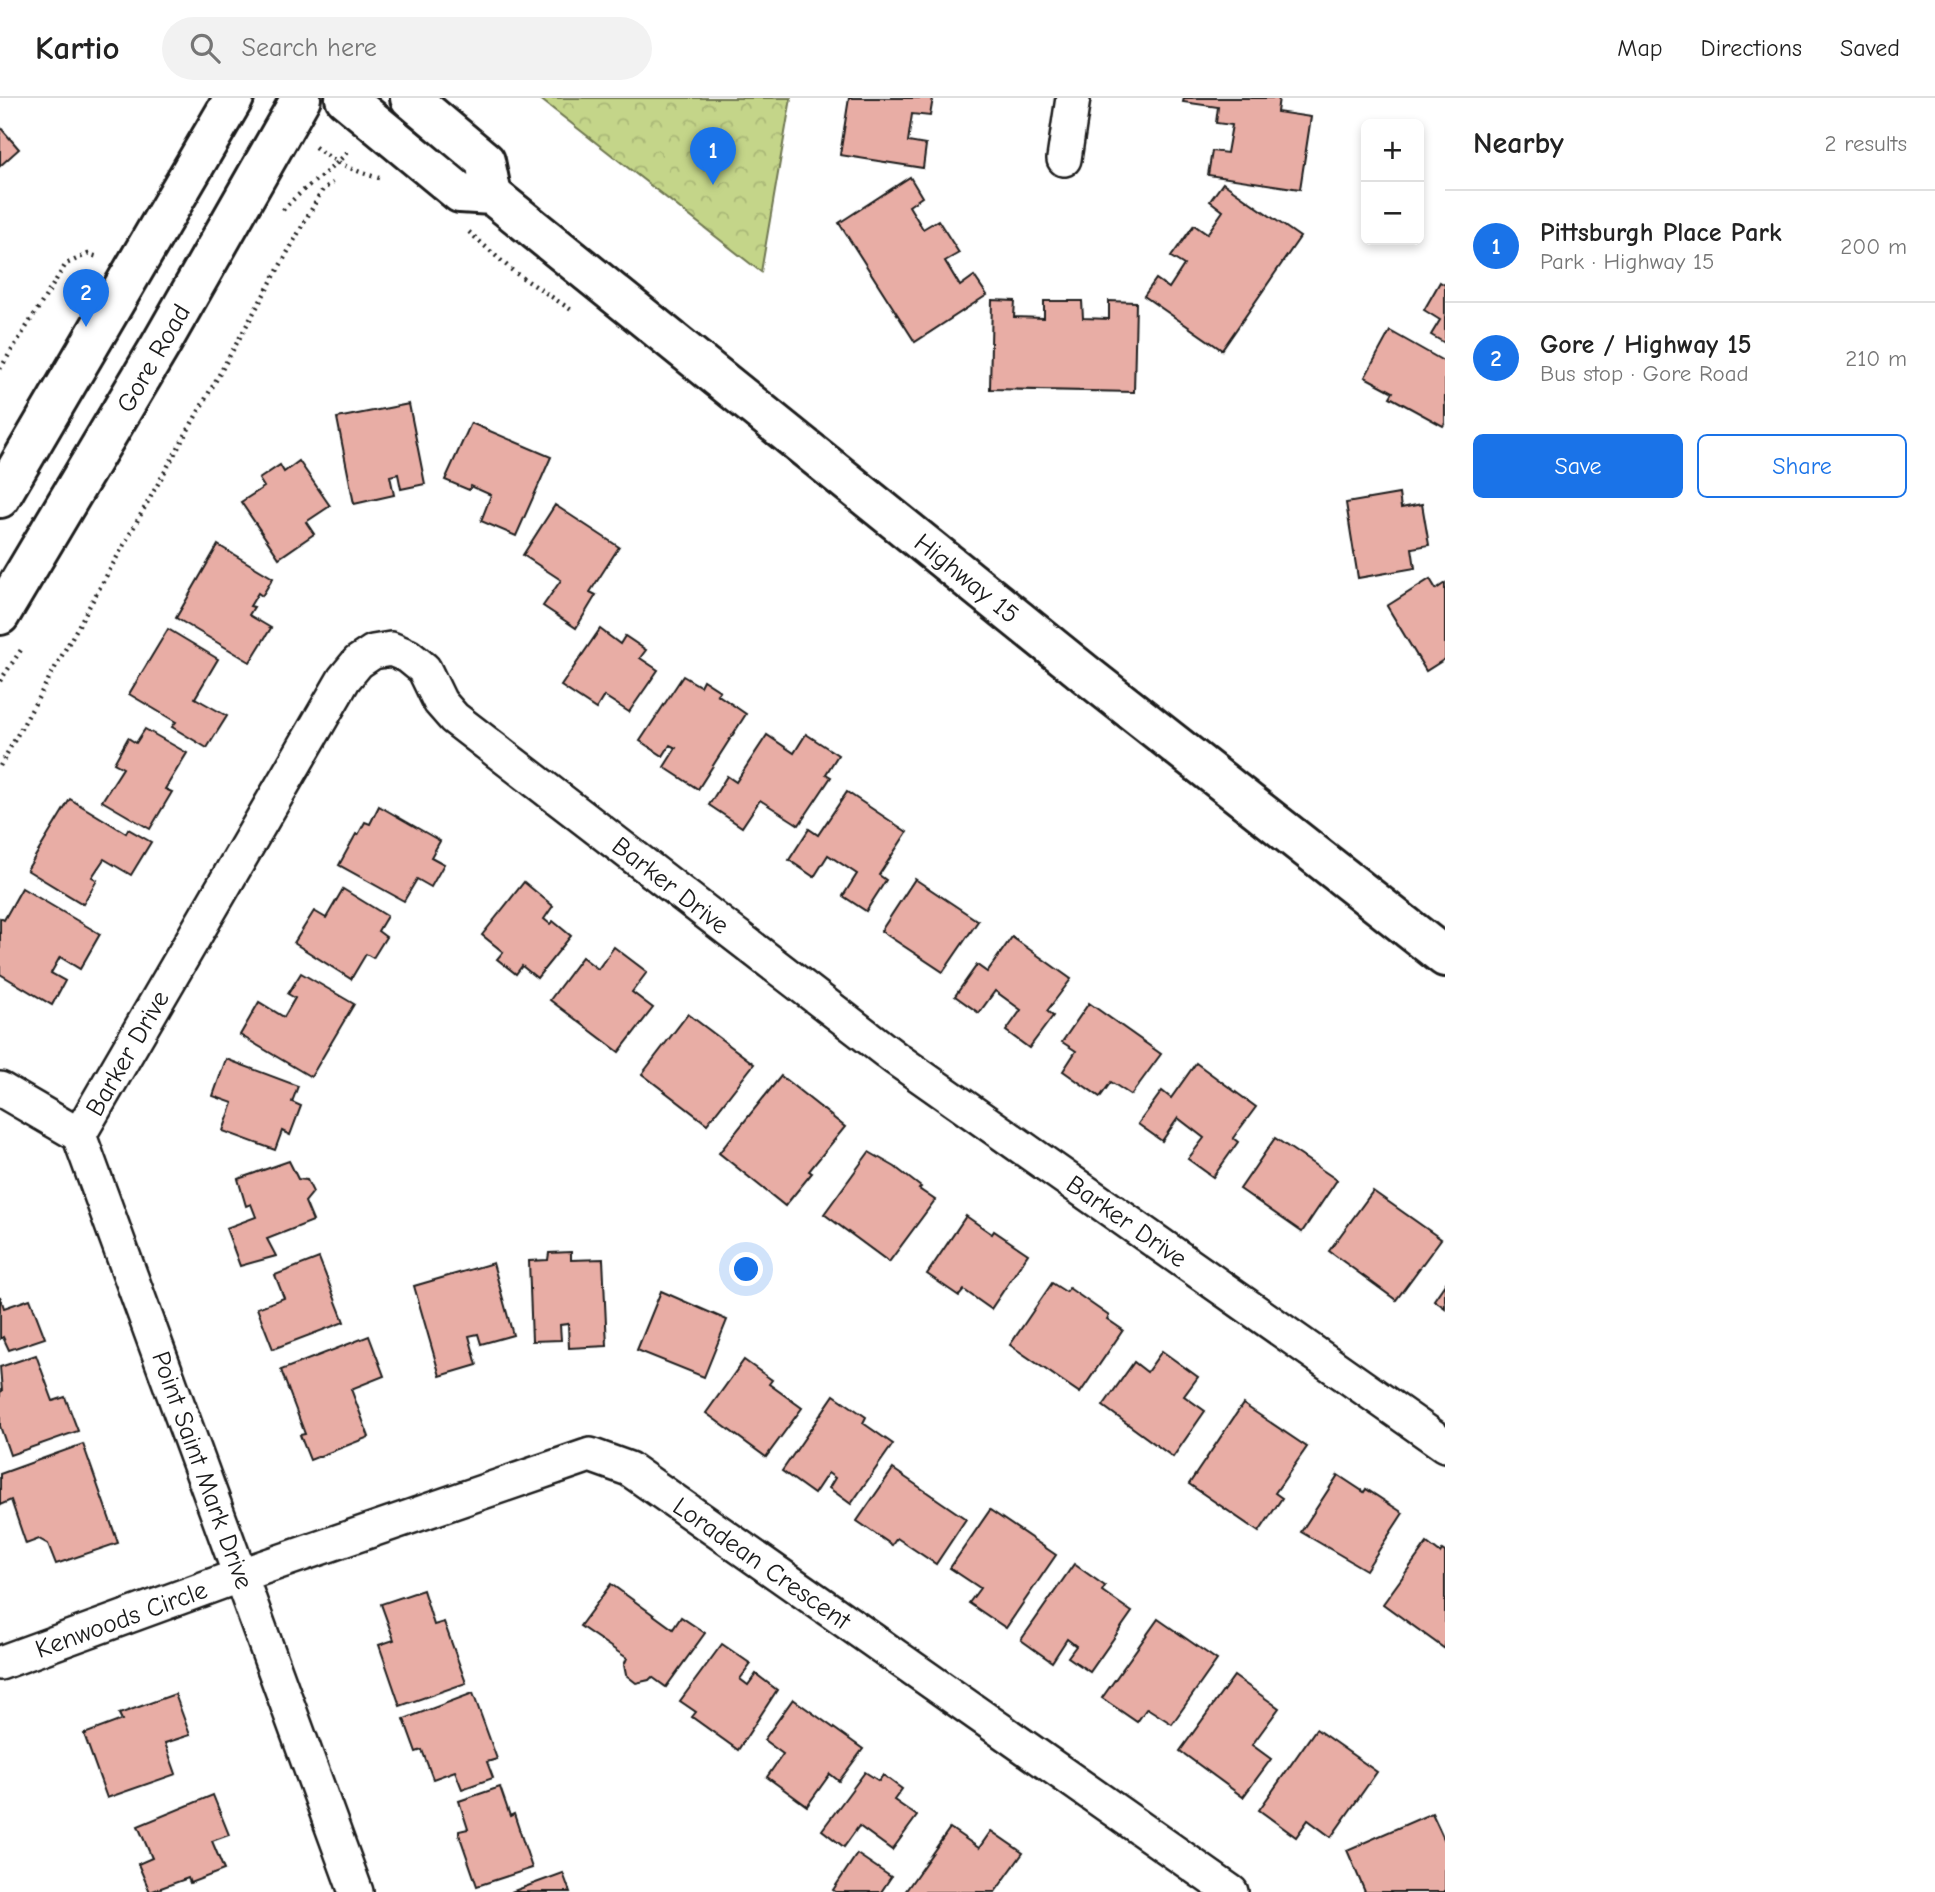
<!DOCTYPE html>
<html lang="en">
<head>
<meta charset="utf-8">
<style>
	:root { --surface:#fff; --page:#f2f2f2; --text:#222; --muted:#767676; --line:#e0e0e0; --accent:#1a73e8 }
	body { margin:0; font-family:"Comic Neue",sans-serif; background:var(--page); color:var(--text) }
	.controls { position:absolute; right:21px; top:21px; display:grid; overflow:hidden; border-radius:10px; box-shadow:0 4px 10px #0003 }
	.controls button { width:63px; height:63px; display:grid; place-items:center; padding:0; border:0; border-bottom:2px solid var(--line); background:var(--surface); color:var(--text); font:35px sans-serif }
	.you { position:absolute; left:747px; top:1172px; width:24px; height:24px; margin:-18px; border:5px solid #fff; border-radius:50%; background:#1a73e8; box-shadow:0 0 0 10px #1a73e833 }
	.badge { display:grid; place-items:center; width:46px; height:46px; border-radius:50%; background:var(--accent); color:#fff; font-size:23px; font-weight:700 }
	.pin { position:absolute; translate:-50% -58px; filter:drop-shadow(0 2px 4px #0008) }
	.pin::after { content:''; position:absolute; top:37px; width:24px; height:21px; background:inherit; clip-path:polygon(0 0,100% 0,50% 100%) }
	.list { margin:0; padding:0; list-style:none }
	h2 { display:flex; justify-content:space-between; align-items:center; height:91px; margin:0; padding:0 28px; font-size:30px }
	h2 small { font-size:23px; font-weight:400; color:var(--muted) }
	.list li { display:grid; grid-template-columns:46px 1fr auto; gap:21px; align-items:center; box-sizing:border-box; height:112px; padding:0 28px; border-top:2px solid var(--line) }
	.list b { display:block; font-size:26px; white-space:nowrap }
	.list p { margin:0; font-size:23px; white-space:nowrap; color:var(--muted) }
	.list em { font-size:23px; font-style:normal; color:var(--muted) }
	.actions { display:flex; gap:14px; padding:21px 28px }
	.actions a { flex:1; padding:16px 0; border:2px solid var(--accent); border-radius:10px; text-align:center; font-size:24px; color:var(--accent) }
	.actions .main { background:var(--accent); color:#fff }
	.icon { flex:none; width:38px; height:38px; fill:none; stroke:currentColor; stroke-width:2; stroke-linecap:round; stroke-linejoin:round }
	.map { position:relative; flex:none; width:1445px; height:1794px; overflow:hidden }
	header { display:flex; align-items:center; gap:42px; box-sizing:border-box; height:98px; padding:0 35px; background:var(--surface); border-bottom:2px solid var(--line) }
	header strong { font-size:33px }
	nav { display:flex; gap:38px; margin-inline-start:auto; font-size:24px }
	.search { width:490px; height:63px; background:var(--page); display:flex; align-items:center; gap:18px; box-sizing:border-box; padding:0 24px; border-radius:38px; color:var(--muted); font-size:26px }
	main { display:flex }
	aside { flex:1; background:var(--surface) }
	.map>svg:first-child { display:block }
</style>
</head>
<body>
<header>
<strong>Kartio</strong>
<div class="search"><svg class="icon" aria-label="search" viewBox="0 0 24 24"><circle cx="10" cy="10" r="6"/><path d="M15 15l6 6"/></svg>Search here</div>
<nav><a>Map</a><a>Directions</a><a>Saved</a></nav>
</header>
<main>
<div class="map">
<svg width="1445" height="1794" viewBox="0 0 1445 1794">
	<defs>
		<pattern id="forest-crowns" width="20" height="18" patternUnits="userSpaceOnUse" patternTransform="scale(1.75)"><rect width="20" height="18" fill="#c4d589"/><path d="M2 6a3 3 0 1 1 6 0M12 15a3 3 0 1 1 6 0" fill="none" stroke="#a8b676"/></pattern>
	</defs>
	<rect width="100%" height="100%" fill="#fff"/>
	<filter id="ink" filterUnits="userSpaceOnUse"><feTurbulence type="fractalNoise" baseFrequency=".0143" numOctaves="2"/><feDisplacementMap in="SourceGraphic" scale="14" xChannelSelector="R" yChannelSelector="G"/><feConvolveMatrix kernelMatrix="1 2 1 2 8 2 1 2 1" color-interpolation-filters="sRGB"/></filter>
	<g filter="url(#ink)">
		<path fill="url(#forest-crowns)" stroke="#707852" stroke-width="2" d="M539 0H791L761 174Z"/>
		<g fill="#e8ada5" stroke="#1c1c1c" stroke-width="2">
			<path d="M849 0H933L930 18 912 16 908 44 926 47 923 70 840 57Z"/>
			<path d="M1184 0H1279L1277 14 1311 19 1300 91 1208 77 1212 53 1227 55 1232 27 1216 25 1218 9 1183 4Z"/>
			<path d="M0 29 19 51 0 68Z"/>
			<path d="M910 79 922 99 909 108 923 131 938 122 959 155 945 163 960 188 974 178 987 197 915 244 839 125Z"/>
			<path d="M1223 85 1300 139 1222 252 1144 198 1156 181 1169 190 1184 167 1171 159 1194 127 1207 136 1223 113 1210 103Z"/>
			<path d="M1440 184 1445 187V245L1431 237 1440 222 1424 212Z"/>
			<path d="M992 202 1015 203 1014 219 1044 220V203H1082L1083 220 1109 221V203L1136 204 1134 294 990 291Z"/>
			<path d="M1390 233 1445 264V325L1443 328 1390 299 1393 294 1365 279Z"/>
			<path d="M409 306 425 386 401 391 398 376 390 378 394 397 354 406 337 320Z"/>
			<path d="M471 325 551 359 516 438 481 423 491 397 471 388 469 392 445 382Z"/>
			<path d="M299 363 330 408 306 424 314 436 279 460 241 404 264 389 259 381 280 367 284 374Z"/>
			<path d="M1399 396 1401 410 1422 406 1429 447 1412 450 1415 470 1358 480 1346 405Z"/>
			<path d="M555 407 619 449 590 494 596 497 576 530 543 508 561 482 523 457Z"/>
			<path d="M218 447 273 480 262 498 258 495 250 508 254 509 249 517 271 530 250 564 176 520Z"/>
			<path d="M1430 481 1436 491 1445 485V561L1426 573 1387 508Z"/>
			<path d="M168 531 218 561 195 600 227 618 207 650 172 629 176 624 129 596Z"/>
			<path d="M600 531 620 546 625 538 646 552 640 560 658 572 629 614 604 598 596 611 561 588Z"/>
			<path d="M683 578 700 588 703 582 720 593 717 596 746 616 698 691 664 669 676 650 670 647 663 658 640 643Z"/>
			<path d="M145 631 187 655 165 691 172 694 150 731 102 703 123 670 114 665 128 640 136 645Z"/>
			<path d="M806 636 838 657 826 676 831 679 799 727 760 702 742 729 709 707 727 678 736 684 767 637 794 655Z"/>
			<path d="M847 694 907 734 879 777 886 782 866 813 843 798 857 776 828 757 814 779 789 762 809 731 818 737Z"/>
			<path d="M70 701 126 735 128 731 151 744 131 777 104 761 92 779 97 782 83 806 27 772Z"/>
			<path d="M379 708 440 743 431 759 444 766 431 789 417 781 404 803 339 767 356 736 358 737 365 724 370 726Z"/>
			<path d="M915 781 978 823 943 874 881 833Z"/>
			<path d="M524 784 553 808 544 821 550 826 553 823 571 838 537 880 522 868 516 876 497 861 503 854 482 837Z"/>
			<path d="M22 790 100 836 80 871 60 859 51 875 65 883 52 907 0 876V820L4 822Z"/>
			<path d="M343 791 387 818 378 833 386 839 373 860 366 856 351 881 294 845 314 813 326 820Z"/>
			<path d="M1012 839 1071 881 1047 913 1053 918 1029 950 1006 933 1021 912 995 893 979 915 955 898 977 867 987 874Z"/>
			<path d="M614 849 647 874 632 894 653 910 619 954 550 902 582 859 598 871Z"/>
			<path d="M301 875 354 906 311 979 240 937 259 904 284 919 295 900 288 896Z"/>
			<path d="M1089 905 1161 956 1131 997 1111 984 1100 999 1063 973 1076 953 1062 944Z"/>
			<path d="M688 916 754 966 707 1026 642 976Z"/>
			<path d="M226 961 298 988 292 1004 301 1008 290 1037 282 1033 275 1052 223 1033 233 1005 213 998Z"/>
			<path d="M1196 965 1256 1009 1233 1040 1238 1044 1213 1079 1188 1061 1204 1040 1178 1020 1162 1043 1138 1026 1162 993 1171 1000Z"/>
			<path d="M781 978 845 1029 809 1073 812 1075 785 1108 719 1055Z"/>
			<path d="M1275 1040 1337 1082 1302 1134 1240 1091Z"/>
			<path d="M869 1054 895 1069 921 1089 919 1091 935 1102 889 1164 824 1116Z"/>
			<path d="M289 1063 298 1081 307 1082 313 1094 305 1104 313 1123 267 1141 276 1158 240 1168 226 1130 256 1119 251 1106 246 1108 238 1081Z"/>
			<path d="M1373 1093 1441 1141 1396 1202 1329 1153Z"/>
			<path d="M966 1118 992 1136 994 1133 1028 1156 991 1211 964 1192 959 1198 927 1176Z"/>
			<path d="M571 1154V1162L603 1161 607 1248 569 1250 568 1226 560 1227 561 1242 532 1243 529 1163 548 1162 549 1155Z"/>
			<path d="M319 1160 344 1224 273 1251 257 1210 284 1200 275 1177Z"/>
			<path d="M493 1165 513 1237 481 1246 478 1236 469 1238 477 1267 440 1278 414 1188Z"/>
			<path d="M1052 1185 1066 1194 1069 1190 1109 1218 1107 1221 1123 1232 1080 1295 1010 1247Z"/>
			<path d="M1445 1186V1210L1434 1202Z"/>
			<path d="M661 1193 727 1222 704 1279 637 1252Z"/>
			<path d="M0 1198 4 1210 30 1201 45 1240 9 1252 3 1239 0 1241Z"/>
			<path d="M369 1238 384 1278 351 1291 369 1339 310 1362 300 1337 305 1336 281 1272Z"/>
			<path d="M1162 1253 1198 1279 1184 1298 1205 1313 1173 1359 1103 1308 1134 1264 1147 1274Z"/>
			<path d="M36 1257 53 1303 65 1299 78 1333 10 1357 0 1328V1294L2 1293 0 1269Z"/>
			<path d="M744 1262 772 1282 769 1286 802 1310 766 1359 706 1315Z"/>
			<path d="M834 1297 866 1319 863 1325 893 1346 851 1406 829 1390 835 1380 828 1375 814 1396 782 1373Z"/>
			<path d="M1243 1306 1307 1349 1275 1395 1282 1400 1259 1434 1189 1386Z"/>
			<path d="M83 1346 118 1445 56 1466 48 1446 39 1441 26 1446 11 1402 0 1407V1376Z"/>
			<path d="M893 1371 966 1421 936 1466 897 1440 892 1447 857 1423Z"/>
			<path d="M1338 1377 1364 1394 1366 1391 1403 1415 1366 1472 1301 1434Z"/>
			<path d="M990 1412 1056 1457 1006 1530 969 1505 980 1490 950 1470Z"/>
			<path d="M1427 1445 1440 1455 1442 1452 1445 1454V1551L1383 1506Z"/>
			<path d="M1074 1466 1105 1488 1102 1493 1132 1514 1090 1574 1068 1559 1076 1548 1067 1541 1052 1564 1021 1542Z"/>
			<path d="M611 1486 673 1531 681 1519 705 1535 666 1589 652 1579 649 1582 636 1585 626 1577 624 1567 627 1560 580 1528Z"/>
			<path d="M423 1492 434 1527 444 1524 466 1585 400 1608 379 1547 394 1542 381 1506Z"/>
			<path d="M1158 1521 1217 1562 1172 1626 1147 1610 1137 1624 1102 1600Z"/>
			<path d="M722 1546 751 1566 740 1581 748 1587 756 1576 777 1592 738 1652 692 1619 696 1614 680 1603Z"/>
			<path d="M1234 1578 1279 1610 1252 1647 1271 1661 1243 1699 1180 1653Z"/>
			<path d="M473 1595 497 1661 487 1664 493 1680 462 1691 455 1673 433 1681 422 1652 416 1654 404 1621Z"/>
			<path d="M175 1596 190 1637 165 1645 176 1676 107 1700 84 1636 122 1622 119 1616Z"/>
			<path d="M793 1601 863 1651 839 1683 830 1676 807 1708 767 1679 783 1656 764 1642Z"/>
			<path d="M1316 1631 1377 1674 1331 1739 1308 1722 1296 1739 1259 1712Z"/>
			<path d="M865 1674 879 1683 883 1677 902 1691 894 1702 917 1718 892 1752 859 1728 844 1749 822 1732Z"/>
			<path d="M500 1689 510 1718 514 1716 532 1770 477 1788 459 1736V1733L468 1731 459 1703Z"/>
			<path d="M213 1697 229 1737 212 1743 224 1772 190 1785 188 1780 150 1794 138 1766 152 1760 138 1728Z"/>
			<path d="M1432 1715 1445 1743V1794H1365L1347 1752Z"/>
			<path d="M950 1730 979 1750 991 1733 1023 1755 995 1794H905Z"/>
			<path d="M857 1756 891 1779 881 1794H836L833 1792Z"/>
			<path d="M563 1775 570 1794H511Z"/>
		</g>
		<g fill="none" stroke-linecap="round" stroke-linejoin="round">
			<g stroke="#1c1c1c" stroke-width="38">
				<g id="minor">
					<path d="M1064 61 1073 0"/>
					<path d="M0 991 79 1037 356 1794"/>
					<path d="M79 1037 344 581 358 564 373 554 391 551 408 558 424 571 440 604 454 620 895 960 1445 1347"/>
					<path d="M0 1565 241 1477 590 1357 629 1371 1231 1794"/>
				</g>
			</g>
			<g stroke="#1c1c1c" stroke-width="44">
				<g id="secondary">
					<path d="M345 0 460 95 492 97 1088 578 1445 859"/>
					<path d="M410 0 485 63 492 97"/>
					<path d="M0 400 234 0"/>
					<path d="M0 517 160 248 301 0"/>
				</g>
			</g>
			<g stroke="#1c1c1c" stroke-width="4.5" stroke-dasharray="2 5" stroke-linecap="butt">
				<path d="M315 49C336 65 354 73 379 80"/>
				<path d="M283 112C303 89 330 75 349 52"/>
				<path d="M469 134 514 174 573 213"/>
				<path d="M0 271 66 166 88 156 98 159"/>
				<path d="M0 583 23 549"/>
				<path d="M0 668 323 91 333 85"/>
			</g>
			<use href="#minor" stroke="#fff" stroke-width="33"/>
			<use href="#secondary" stroke="#fff" stroke-width="38"/>
		</g>
	</g>
	<g text-anchor="middle" stroke-width="6" stroke-linejoin="round" paint-order="stroke">
		<g font-size="26" fill="#1c1c1c" stroke="#fff">
			<text transform="translate(153 260) rotate(-60)" y="9">Gore Road</text>
			<text transform="translate(967 480) rotate(39)" y="9">Highway 15</text>
			<text transform="translate(671 787) rotate(38)" y="9">Barker Drive</text>
			<text transform="translate(127 955) rotate(-60)" y="9">Barker Drive</text>
			<text transform="translate(1127 1123) rotate(35)" y="9">Barker Drive</text>
			<text transform="translate(203 1372) rotate(70)" y="9">Point Saint Mark Drive</text>
			<text transform="translate(762 1465) rotate(35)" y="9">Loradean Crescent</text>
			<text transform="translate(121 1521) rotate(-20)" y="9">Kenwoods Circle</text>
		</g>
	</g>
</svg>
<div class="controls">
<button>+</button>
<button>−</button>
</div>
<div class="you"></div>
<div class="pin badge" style="left:713px;top:87px">1</div>
<div class="pin badge" style="left:86px;top:229px">2</div>
</div>
<aside>
<h2>Nearby<small>2 results</small></h2>
<ul class="list">
<li><span class="badge">1</span><div><b>Pittsburgh Place Park</b><p>Park · Highway 15</p></div><em>200 m</em></li>
<li><span class="badge">2</span><div><b>Gore / Highway 15</b><p>Bus stop · Gore Road</p></div><em>210 m</em></li>
</ul>
<div class="actions"><a class="main">Save</a><a>Share</a></div>
</aside>
</main>
</body>
</html>
